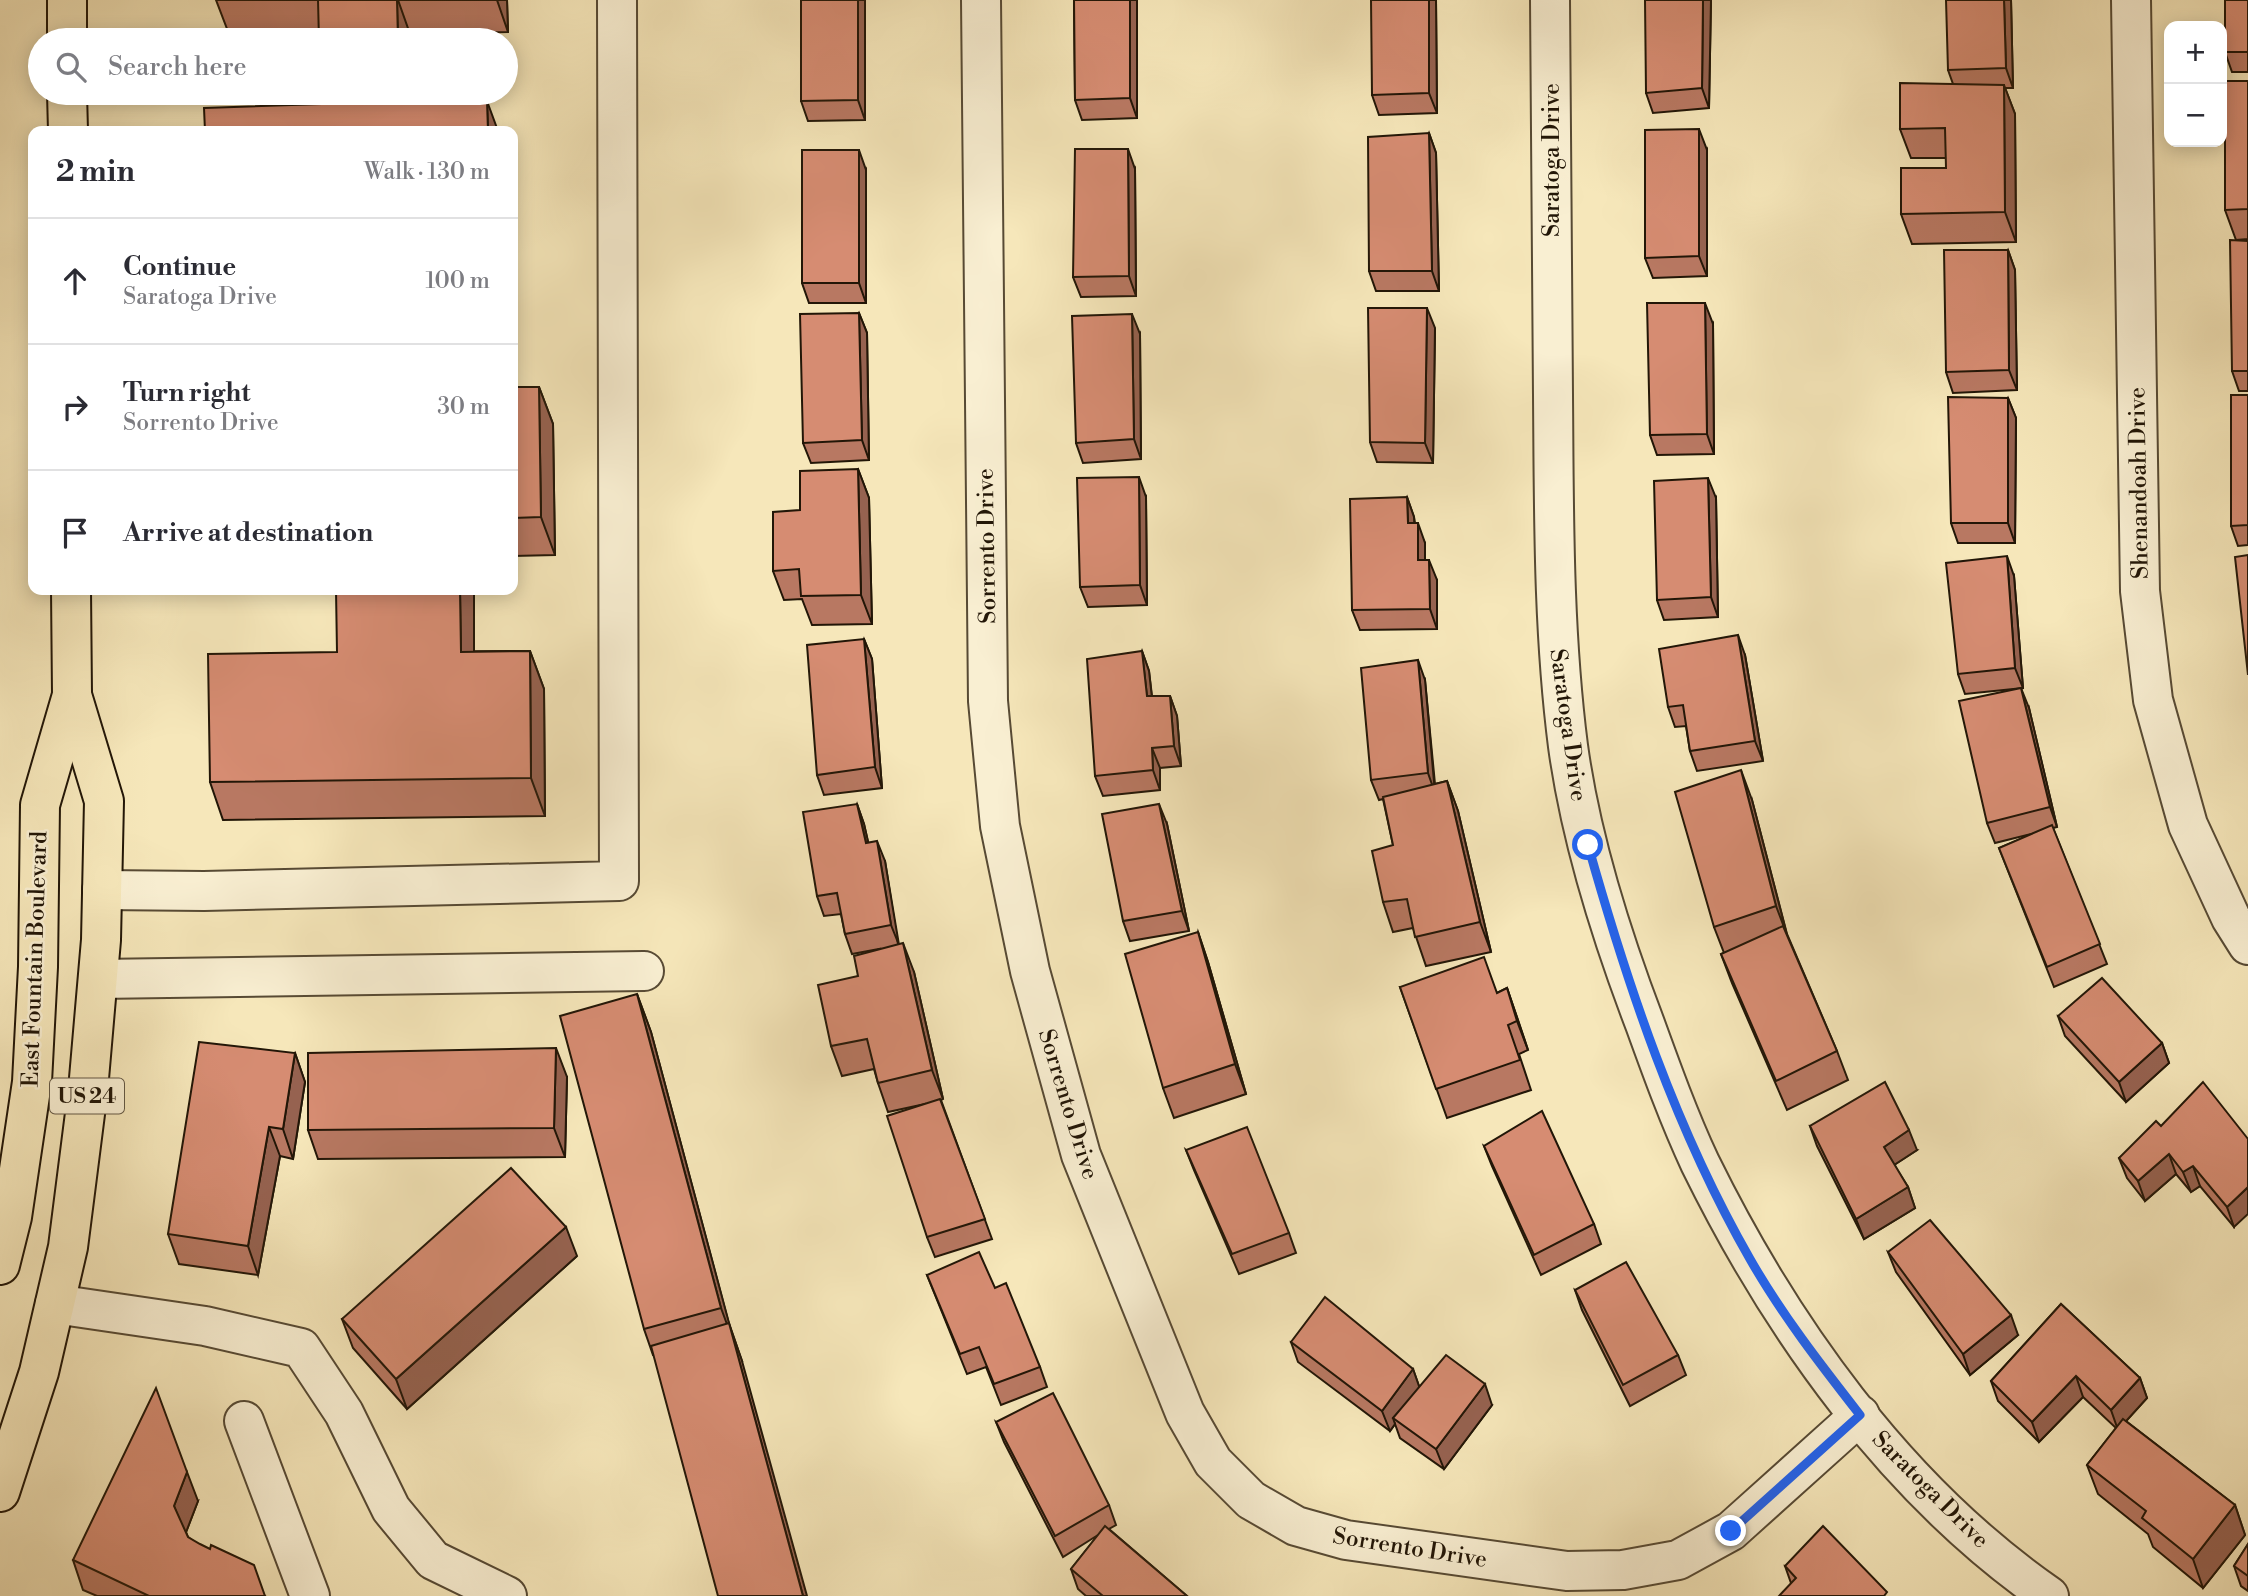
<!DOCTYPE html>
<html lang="en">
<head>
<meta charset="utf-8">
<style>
	:root { --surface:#fff; --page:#f2f2f3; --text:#2b2b33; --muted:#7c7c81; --line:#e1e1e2 }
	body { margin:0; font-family:"Libre Bodoni",serif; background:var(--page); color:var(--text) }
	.controls { position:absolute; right:21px; top:21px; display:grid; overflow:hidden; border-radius:14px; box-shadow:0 4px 18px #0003 }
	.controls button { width:63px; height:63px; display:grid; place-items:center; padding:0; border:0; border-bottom:2px solid var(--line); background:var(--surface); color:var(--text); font:35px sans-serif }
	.stop { position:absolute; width:21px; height:21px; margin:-16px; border:5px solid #2563eb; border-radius:50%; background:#fff }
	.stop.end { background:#2563eb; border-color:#fff; box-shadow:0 2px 7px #0008 }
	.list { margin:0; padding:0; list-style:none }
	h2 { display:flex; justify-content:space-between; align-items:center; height:91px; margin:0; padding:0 28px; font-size:30px }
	h2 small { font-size:23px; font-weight:400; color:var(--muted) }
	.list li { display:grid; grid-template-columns:46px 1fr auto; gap:21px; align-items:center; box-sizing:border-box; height:126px; padding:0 28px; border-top:2px solid var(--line) }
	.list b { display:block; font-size:26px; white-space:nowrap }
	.list p { margin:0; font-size:23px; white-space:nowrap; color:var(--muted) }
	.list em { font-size:23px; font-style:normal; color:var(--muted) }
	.icon { flex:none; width:38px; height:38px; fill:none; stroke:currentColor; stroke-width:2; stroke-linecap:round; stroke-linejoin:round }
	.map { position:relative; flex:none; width:2248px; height:1596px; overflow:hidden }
	.search { position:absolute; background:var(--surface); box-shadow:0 4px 18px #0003; left:28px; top:28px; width:490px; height:77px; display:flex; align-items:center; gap:18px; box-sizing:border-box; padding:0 24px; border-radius:38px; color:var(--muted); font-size:26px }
	.panel { position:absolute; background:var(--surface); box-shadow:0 4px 18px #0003; left:28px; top:126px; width:490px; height:469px; border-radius:14px }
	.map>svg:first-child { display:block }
</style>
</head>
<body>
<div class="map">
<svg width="2248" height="1596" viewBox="0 0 2248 1596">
	<rect width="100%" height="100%" fill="#f6e7ba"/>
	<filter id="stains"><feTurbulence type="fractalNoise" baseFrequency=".00286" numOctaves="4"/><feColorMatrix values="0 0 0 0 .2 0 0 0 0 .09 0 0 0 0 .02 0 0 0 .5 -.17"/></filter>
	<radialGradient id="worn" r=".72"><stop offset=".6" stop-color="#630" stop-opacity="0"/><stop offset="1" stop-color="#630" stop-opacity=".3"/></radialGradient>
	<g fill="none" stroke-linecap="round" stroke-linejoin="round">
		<g stroke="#574a34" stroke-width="42">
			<g id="minor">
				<path d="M981 0 988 701 1000 826 1030 971 1081 1155 1185 1413 1213 1462 1251 1500 1296 1526 1346 1540 1567 1571 1623 1570 1678 1560 1731 1531 1860 1415"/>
				<path d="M1550 0C1551 132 1552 263 1553 395 1554 513 1553 629 1568 746 1581 841 1611 935 1645 1024 1662 1071 1679 1118 1700 1163 1781 1328 1896 1490 2049 1596"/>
				<path d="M2131 0 2140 591 2153 700 2188 825 2231 918 2248 945"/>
				<path d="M102 890 204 891 619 881 617 0"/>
				<path d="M98 979 644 971"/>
				<path d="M55 1304 205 1326 301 1348 344 1413 391 1509 433 1560 507 1596"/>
				<path d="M244 1421 310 1596"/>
			</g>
		</g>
		<g stroke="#221607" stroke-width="42">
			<g id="highway">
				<path d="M67 0V40"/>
				<path d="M67 93 68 131"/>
				<path d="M0 1265 12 1217 32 1082 38 967 40 805 72 695 71 590"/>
				<path d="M0 1492 39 1372 68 1247 88 1090 101 940 104 801 72 695"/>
			</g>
		</g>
		<use href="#minor" stroke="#f9efd2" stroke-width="38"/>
		<use href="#highway" stroke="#f6e7ba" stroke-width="38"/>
	</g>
	<g fill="#b87862" stroke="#221607" stroke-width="2">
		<path d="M216 0H507L508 32 410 34 319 32 229 34Z"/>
		<path d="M865 0V120L808 121 801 101Z"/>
		<path d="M1074 0H1137V118L1082 120 1075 100Z"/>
		<path d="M1436 0 1437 113 1379 115 1372 95Z"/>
		<path d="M1711 0 1709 108 1653 113 1646 93Z"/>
		<path d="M2011 0 2013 88H2005L2015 114 2016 242 1912 244 1901 214 1946 168V158H1911L1900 129 1953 84 1948 70Z"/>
		<path d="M2248 0V72H2232L2225 52Z"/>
		<path d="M2248 81V239L2236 240 2225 210Z"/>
		<path d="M1429 133 1436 153 1439 291H1376L1369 271Z"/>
		<path d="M1707 150V276L1653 278 1645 258Z"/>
		<path d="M1135 169 1136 296 1081 297 1073 277Z"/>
		<path d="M866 170V303H809L802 283Z"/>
		<path d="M2248 241V391H2239L2232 371Z"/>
		<path d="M2008 250 2015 270 2017 390 1953 393 1946 372Z"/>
		<path d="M859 313 867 333 869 460 811 463 803 443Z"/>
		<path d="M1713 324 1714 454 1657 455 1650 435Z"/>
		<path d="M1435 328 1433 463 1377 462 1370 442Z"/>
		<path d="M1140 334 1141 459 1083 463 1076 443Z"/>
		<path d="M513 387H539L553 424 555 555 513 556Z"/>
		<path d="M2248 395V545L2238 546 2231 526Z"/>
		<path d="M2008 398 2016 418 2015 543H1958L1951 523Z"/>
		<path d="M858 469 869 498 872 624 812 625 802 599 784 600 773 571 800 510Z"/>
		<path d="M1146 497 1147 605 1088 607 1080 587Z"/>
		<path d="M1407 497 1414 517 1415 523 1425 543V560L1437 580V629L1360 630 1352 610Z"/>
		<path d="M1716 498 1718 617 1664 620 1657 600Z"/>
		<path d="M2014 576 2023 688 1965 694 1958 674Z"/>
		<path d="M864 639 872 659 882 788 824 795 817 775Z"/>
		<path d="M530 651 544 689 545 816 223 820 210 782 337 652Z"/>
		<path d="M1142 651 1149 671 1152 696H1170L1177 716 1181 766 1160 768V790L1103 796 1095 776Z"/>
		<path d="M1745 655 1763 761 1697 771 1690 751 1686 726 1675 727 1668 707Z"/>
		<path d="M1425 680 1435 784 1447 781 1458 811 1491 952 1426 966 1413 928 1393 932 1383 902 1393 845 1383 799 1379 800 1371 780Z"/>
		<path d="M2029 708 2057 827 2053 828 2107 964 2054 987 1999 848 2035 833 1995 843 1987 823Z"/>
		<path d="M1752 800 1787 934 1837 1051 1848 1080 1787 1110 1732 983 1721 954 1724 953 1714 927Z"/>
		<path d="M857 804 864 824 868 842 885 861 898 944 914 972 943 1099 941 1100 992 1239 935 1257 927 1237 925 1104 888 1112 878 1083 874 1069 842 1076 831 1046 858 976 879 949 852 954 845 934 841 914 824 916 817 896Z"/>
		<path d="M1167 824 1189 931 1130 941 1123 921Z"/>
		<path d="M1198 932 1208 962 1246 1094 1174 1118 1163 1088Z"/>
		<path d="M1400 987 1497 993 1507 988 1528 1050 1519 1054 1531 1090 1447 1118Z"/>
		<path d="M637 994 651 1032 729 1324 742 1361 653 1355 644 1329Z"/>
		<path d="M2058 1016 2162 1043 2169 1063 2126 1102 2065 1036Z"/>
		<path d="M295 1053 305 1082 293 1159 280 1156 258 1275 179 1264 168 1234Z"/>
		<path d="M567 1077 565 1157 318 1159 308 1130Z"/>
		<path d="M1810 1126 1917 1150 1894 1165 1908 1187 1915 1208 1864 1239 1817 1146Z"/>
		<path d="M2161 1126 2248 1139 2234 1227 2200 1186 2191 1192 2176 1174 2145 1201 2127 1178 2119 1158Z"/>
		<path d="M1484 1146 1594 1224 1601 1244 1541 1275 1492 1166Z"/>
		<path d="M1186 1150 1289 1233 1296 1253 1239 1274 1194 1170Z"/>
		<path d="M1888 1252 2018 1335 1970 1375 1896 1272Z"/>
		<path d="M577 1256 407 1409 353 1348 342 1319Z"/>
		<path d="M927 1275 995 1288 1040 1367 1047 1387 1001 1405 986 1367 967 1374Z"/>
		<path d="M1575 1290 1678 1355 1686 1375 1630 1406 1582 1310Z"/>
		<path d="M2061 1304 2140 1378 2147 1398 2126 1421 2235 1505 2245 1535 2203 1588 2153 1547 2148 1534 2098 1494 2087 1465 2116 1428 2083 1397 2039 1442 1998 1401 1991 1381Z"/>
		<path d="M1291 1342 1413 1369 1419 1386 1492 1405 1444 1469 1400 1438 1395 1424 1390 1431 1298 1362Z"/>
		<path d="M996 1422 1109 1505 1116 1525 1109 1529 1187 1596H1086L1078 1589 1071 1569 1098 1535 1063 1557 1004 1442Z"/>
		<path d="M198 1501 186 1532 188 1537 265 1596H97L83 1590 73 1560Z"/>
		<path d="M2248 1544V1591L2241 1586 2234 1566Z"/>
		<path d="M1785 1566 1887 1592 1791 1583Z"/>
	</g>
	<g fill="#966250" stroke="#221607" stroke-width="2">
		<path d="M397 0H398L410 34 411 40H398Z"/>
		<path d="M497 0H507L508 32Z"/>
		<path d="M858 0H865V120L858 100Z"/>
		<path d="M1130 0H1137V118L1130 98Z"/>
		<path d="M1429 0H1436L1437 113 1429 93Z"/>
		<path d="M1703 0H1711L1709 108 1702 88Z"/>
		<path d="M2004 0H2011L2013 88 2006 68Z"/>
		<path d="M2004 85 2015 114 2016 242 2005 212Z"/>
		<path d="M400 93H412L413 131 400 104Z"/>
		<path d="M487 101 498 131H488Z"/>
		<path d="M1699 129 1707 150V276L1699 256Z"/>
		<path d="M1429 133 1436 153 1439 291 1432 271Z"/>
		<path d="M1128 149 1135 169 1136 296 1129 276Z"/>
		<path d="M859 150 866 170V303L859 283Z"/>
		<path d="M2008 250 2015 270 2017 390 2009 370Z"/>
		<path d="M1705 303 1713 324 1714 454 1707 434Z"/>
		<path d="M1427 308 1435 328 1433 463 1425 443Z"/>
		<path d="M859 313 867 333 869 460 862 440Z"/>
		<path d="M1132 314 1140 334 1141 459 1134 439Z"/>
		<path d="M539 387 553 424 555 555 541 517Z"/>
		<path d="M2008 398 2016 418 2015 543 2008 523Z"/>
		<path d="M858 469 869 498 872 624 861 595Z"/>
		<path d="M1139 477 1146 497 1147 605 1140 585Z"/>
		<path d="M1708 478 1716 498 1718 617 1711 597Z"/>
		<path d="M1407 497 1414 517 1415 543 1408 523Z"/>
		<path d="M1418 523 1425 543V580L1418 560Z"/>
		<path d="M2007 556 2014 576 2023 688 2015 668Z"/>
		<path d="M1429 560 1437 580V629L1430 609Z"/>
		<path d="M460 590H474V690L461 652Z"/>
		<path d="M1738 635 1745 655 1763 761 1755 741Z"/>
		<path d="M864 639 872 659 882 788 875 767Z"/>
		<path d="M530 651 544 689 545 816 531 778Z"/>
		<path d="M1142 651 1149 671 1154 717 1147 696Z"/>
		<path d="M1418 660 1425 680 1435 793 1428 773Z"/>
		<path d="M2021 688 2029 708 2057 827 2050 807Z"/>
		<path d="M1170 696 1177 716 1181 766 1174 746Z"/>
		<path d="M1152 748 1160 768V790L1153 770Z"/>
		<path d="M1741 770 1752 800 1787 935 1776 906Z"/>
		<path d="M1447 781 1458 811 1491 952 1480 922Z"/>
		<path d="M857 804 864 824 873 863 866 843Z"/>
		<path d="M1159 804 1167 824 1189 931 1182 911Z"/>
		<path d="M877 841 885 861 899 945 891 925Z"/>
		<path d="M1198 932 1208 962 1246 1094 1235 1064Z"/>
		<path d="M903 943 914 972 943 1099 932 1070Z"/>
		<path d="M1507 988 1517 1017 1528 1050 1517 1021Z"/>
		<path d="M637 994 651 1032 729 1323 742 1361 807 1596H803L735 1346 721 1308Z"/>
		<path d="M2162 1043 2169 1063 2126 1102 2119 1082Z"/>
		<path d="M556 1048 567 1077 565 1157 554 1128Z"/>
		<path d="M295 1053 305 1082 293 1159 283 1129Z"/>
		<path d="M269 1127 280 1156 258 1275 248 1246Z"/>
		<path d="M1909 1130 1917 1150 1891 1167 1884 1147Z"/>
		<path d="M2169 1154 2176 1174 2145 1201 2138 1181Z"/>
		<path d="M2193 1166 2200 1186 2191 1192 2183 1172Z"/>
		<path d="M1908 1187 1915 1208 1864 1239 1856 1219Z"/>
		<path d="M2248 1187V1214L2234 1227 2227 1207Z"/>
		<path d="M566 1227 577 1256 407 1409 396 1379Z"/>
		<path d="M2011 1315 2018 1335 1970 1375 1963 1354Z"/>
		<path d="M1413 1369 1420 1389 1393 1418 1395 1424 1390 1431 1382 1411Z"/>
		<path d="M2076 1376 2083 1397 2039 1442 2032 1422Z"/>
		<path d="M2140 1378 2147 1398 2118 1430 2111 1410Z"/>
		<path d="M1485 1384 1492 1405 1444 1469 1436 1449Z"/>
		<path d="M187 1472 198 1501 185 1535 174 1506Z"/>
		<path d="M2235 1505 2245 1535 2203 1588 2193 1559Z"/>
	</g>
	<g fill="#d68c72" stroke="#221607" stroke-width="2">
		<path d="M318 0H397L398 40H319Z"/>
		<path d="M801 0H858V100L801 101Z"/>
		<path d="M1074 0H1130V98L1075 100Z"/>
		<path d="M1371 0H1429V93L1372 95Z"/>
		<path d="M1645 0H1703L1702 88 1646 93Z"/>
		<path d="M1946 0H2004L2006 68 1948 70Z"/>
		<rect x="2225" y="0" width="23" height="52"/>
		<path d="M2225 81H2248V209L2225 210Z"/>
		<path d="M1900 83 2004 85 2005 212 1901 214V168H1946L1945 128 1900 129Z"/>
		<path d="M321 93H400V104L487 101 488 131H205L204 108 321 104Z"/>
		<path d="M1699 129V256L1645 258V130Z"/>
		<path d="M1429 133 1432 271H1369L1368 137Z"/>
		<path d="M1075 149H1128L1129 276 1073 277Z"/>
		<rect x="802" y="150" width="57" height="133"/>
		<path d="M2230 240 2248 241V371H2232Z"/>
		<path d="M1944 250H2008L2009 370 1946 372Z"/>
		<path d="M1647 303H1705L1707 434 1650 435Z"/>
		<path d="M1368 308H1427L1425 443 1370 442Z"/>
		<path d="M859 313 862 440 803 443 800 314Z"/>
		<path d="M1132 314 1134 439 1076 443 1072 316Z"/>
		<path d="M513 387H539L541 517 513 518Z"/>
		<path d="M2231 395H2248V525L2231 526Z"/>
		<path d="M1948 397 2008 398V523H1951Z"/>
		<path d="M858 469 861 595 801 596 799 569 773 571V512L800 510V471Z"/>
		<path d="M1139 477 1140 585 1080 587 1077 478Z"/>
		<path d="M1708 478 1711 597 1657 600 1654 481Z"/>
		<path d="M1407 497 1408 523H1418V560H1429L1430 609 1352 610 1350 499Z"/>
		<path d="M2248 555V675L2235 557Z"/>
		<path d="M2007 556 2015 668 1958 674 1946 563Z"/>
		<path d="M336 590H460L461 652 530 651 531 778 210 782 208 654 337 652Z"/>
		<path d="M1738 635 1755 741 1690 751 1683 705 1668 707 1659 649Z"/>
		<path d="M864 639 875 767 817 775 807 645Z"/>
		<path d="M1142 651 1147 696H1170L1174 746 1152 748 1153 770 1095 776 1087 659Z"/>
		<path d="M1418 660 1428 773 1371 780 1361 668Z"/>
		<path d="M2021 688 2050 807 1987 823 1959 701Z"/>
		<path d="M1741 770 1776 906 1714 927 1675 792Z"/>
		<path d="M1447 781 1480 922 1415 937 1407 899 1383 902 1372 851 1393 845 1383 797Z"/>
		<path d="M857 804 866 843 877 841 891 925 845 934 837 893 817 896 803 812Z"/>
		<path d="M1159 804 1182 911 1123 921 1102 814Z"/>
		<path d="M2052 825 2100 944 2047 967 1999 848Z"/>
		<path d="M1783 926 1837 1051 1776 1081 1721 954Z"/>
		<path d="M1198 932 1235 1064 1163 1088 1125 954Z"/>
		<path d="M903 943 932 1070 878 1083 867 1039 831 1046 818 985 858 976 854 956Z"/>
		<path d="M1484 957 1497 993 1507 988 1517 1021 1508 1025 1520 1060 1436 1089 1400 987Z"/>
		<path d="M2102 978 2162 1043 2119 1082 2058 1016Z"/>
		<path d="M637 994 721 1308 644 1329 560 1016Z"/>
		<path d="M199 1042 295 1053 283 1129 269 1127 248 1246 168 1234Z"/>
		<path d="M556 1048 554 1128 308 1130V1053Z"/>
		<path d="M1885 1082 1909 1130 1884 1147 1908 1187 1856 1219 1810 1126Z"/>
		<path d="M2203 1082 2248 1139V1187L2227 1207 2193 1166 2183 1172 2169 1154 2138 1181 2119 1158 2156 1121 2161 1126Z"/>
		<path d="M940 1099 985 1219 927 1237 887 1116Z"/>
		<path d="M1542 1111 1594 1224 1534 1255 1484 1146Z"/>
		<path d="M1247 1127 1289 1233 1232 1254 1186 1150Z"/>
		<path d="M511 1168 566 1227 396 1379 342 1319Z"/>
		<path d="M1930 1220 2011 1315 1963 1354 1888 1252Z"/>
		<path d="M979 1252 995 1288 1006 1283 1040 1367 994 1384 979 1347 960 1354 927 1275Z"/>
		<path d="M1626 1262 1678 1355 1623 1385 1575 1290Z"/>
		<path d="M1325 1297 1413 1369 1382 1411 1291 1342Z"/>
		<path d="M2061 1304 2140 1378 2111 1410 2076 1376 2032 1422 1991 1381Z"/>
		<path d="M729 1323 803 1596H718L651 1346Z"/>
		<path d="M1446 1355 1485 1384 1436 1449 1393 1418Z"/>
		<path d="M156 1388 187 1472 174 1506 188 1537 200 1544 210 1549 211 1545 254 1565 265 1596H149L73 1560Z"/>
		<path d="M1053 1393 1109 1505 1055 1536 996 1422Z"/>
		<path d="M2123 1419 2235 1505 2193 1559 2142 1518 2146 1511 2087 1465Z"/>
		<path d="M1105 1526 1187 1596H1103L1071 1569Z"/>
		<path d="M1823 1526 1887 1592 1884 1596H1779L1796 1578 1785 1566Z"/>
		<path d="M2248 1544V1576L2234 1566Z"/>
	</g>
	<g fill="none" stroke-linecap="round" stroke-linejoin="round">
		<path stroke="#2563eb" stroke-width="9" d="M1588 845C1628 987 1676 1130 1750 1259 1782 1315 1821 1365 1860 1415L1731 1531"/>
	</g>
	<g text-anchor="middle" stroke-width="5" stroke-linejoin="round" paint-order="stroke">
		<rect fill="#f9efd2" stroke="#625744" stroke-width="2" x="50" y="1078.5" width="74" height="35" rx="5"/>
		<g font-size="21" font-weight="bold" fill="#221607">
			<text x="87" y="1103">US 24</text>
		</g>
		<g font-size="23" fill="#221607" stroke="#f9efd2">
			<text transform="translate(1551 160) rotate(-90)" y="8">Saratoga Drive</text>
			<text transform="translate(2138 483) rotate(-91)" y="8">Shenandoah Drive</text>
			<text transform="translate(986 546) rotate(-91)" y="8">Sorrento Drive</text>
			<text transform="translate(1569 725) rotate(82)" y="8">Saratoga Drive</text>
			<text transform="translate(34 959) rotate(-88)" y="8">East Fountain Boulevard</text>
			<text transform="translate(1069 1104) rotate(73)" y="8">Sorrento Drive</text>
			<text transform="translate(1931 1489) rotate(45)" y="8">Saratoga Drive</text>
			<text transform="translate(1410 1547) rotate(9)" y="8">Sorrento Drive</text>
		</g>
	</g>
	<rect width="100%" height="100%" filter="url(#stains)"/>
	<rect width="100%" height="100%" fill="url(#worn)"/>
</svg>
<div class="controls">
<button>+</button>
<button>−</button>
</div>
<div class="stop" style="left:1588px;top:845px"></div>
<div class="stop end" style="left:1731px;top:1531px"></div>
<div class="search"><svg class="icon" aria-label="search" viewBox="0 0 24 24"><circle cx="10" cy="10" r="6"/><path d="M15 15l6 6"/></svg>Search here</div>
<section class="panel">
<h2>2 min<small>Walk · 130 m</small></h2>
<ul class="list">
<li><svg class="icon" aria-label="ahead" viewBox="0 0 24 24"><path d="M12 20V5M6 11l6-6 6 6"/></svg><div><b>Continue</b><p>Saratoga Drive</p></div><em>100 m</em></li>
<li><svg class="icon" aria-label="right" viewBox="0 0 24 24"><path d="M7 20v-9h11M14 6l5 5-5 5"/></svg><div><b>Turn right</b><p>Sorrento Drive</p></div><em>30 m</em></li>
<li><svg class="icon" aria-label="arrive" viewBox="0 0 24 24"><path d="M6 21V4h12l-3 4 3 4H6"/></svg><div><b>Arrive at destination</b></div></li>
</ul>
</section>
</div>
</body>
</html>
